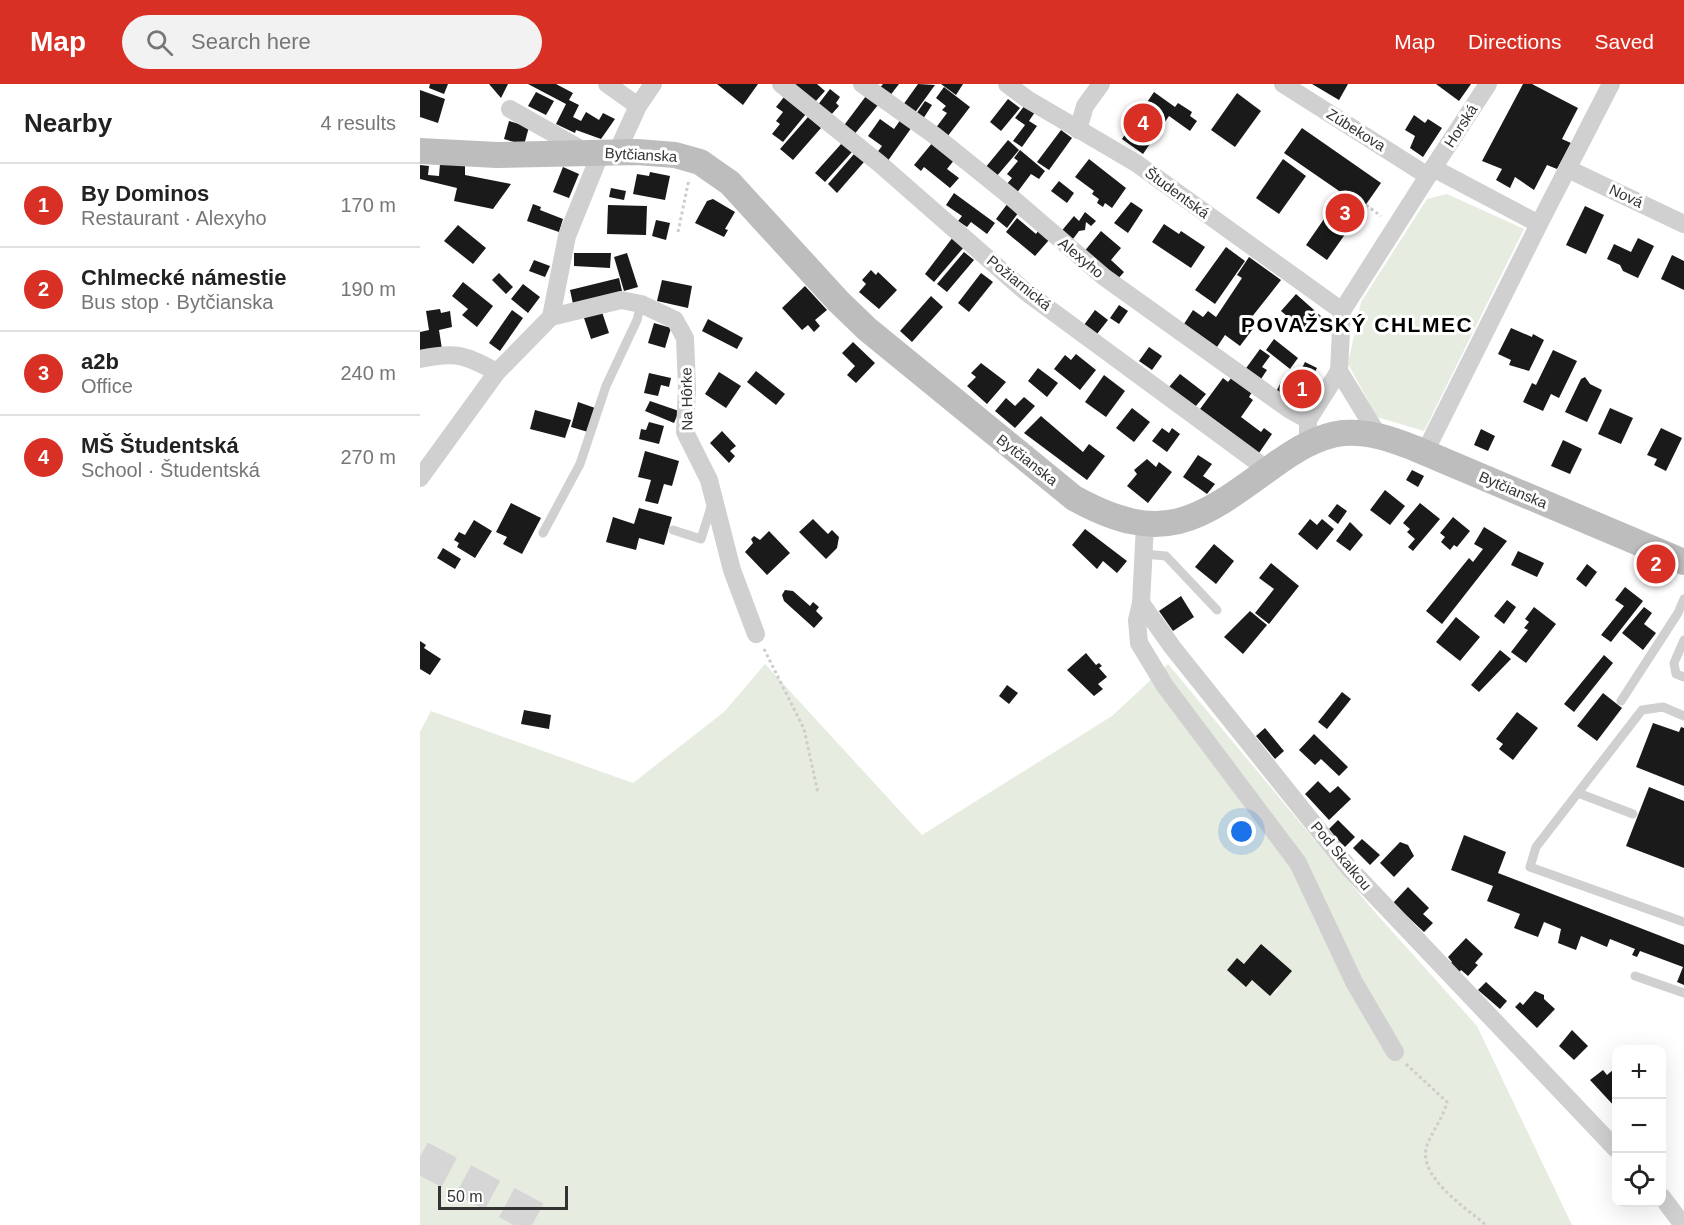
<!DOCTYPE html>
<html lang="en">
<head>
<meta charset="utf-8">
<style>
	:root { --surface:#fff; --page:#f2f2f2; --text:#222; --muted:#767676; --line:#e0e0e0; --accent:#d93025 }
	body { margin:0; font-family:Helvetica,sans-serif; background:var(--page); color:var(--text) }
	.controls { position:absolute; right:18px; bottom:18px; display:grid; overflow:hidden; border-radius:12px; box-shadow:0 6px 24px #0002 }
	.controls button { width:54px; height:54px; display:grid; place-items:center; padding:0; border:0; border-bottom:2px solid var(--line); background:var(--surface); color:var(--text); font:30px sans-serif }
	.scale { position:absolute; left:18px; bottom:15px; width:130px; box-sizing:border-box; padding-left:6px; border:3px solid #333; border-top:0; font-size:16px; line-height:21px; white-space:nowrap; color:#333; -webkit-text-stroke:4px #fff; paint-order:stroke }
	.you { position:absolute; left:822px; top:748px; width:21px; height:21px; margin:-15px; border:4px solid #fff; border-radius:50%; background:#1a73e8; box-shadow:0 0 0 9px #1a73e833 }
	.badge { display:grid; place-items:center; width:39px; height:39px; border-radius:50%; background:var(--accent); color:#fff; font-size:20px; font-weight:700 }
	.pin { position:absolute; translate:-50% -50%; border:3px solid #fff; box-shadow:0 2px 6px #0006 }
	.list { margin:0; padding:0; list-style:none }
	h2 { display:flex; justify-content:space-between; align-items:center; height:78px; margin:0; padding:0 24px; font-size:26px }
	h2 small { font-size:20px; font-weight:400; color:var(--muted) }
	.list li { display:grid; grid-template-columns:39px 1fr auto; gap:18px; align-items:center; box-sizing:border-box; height:84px; padding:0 24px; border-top:2px solid var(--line) }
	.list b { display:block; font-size:22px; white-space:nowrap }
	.list p { margin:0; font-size:20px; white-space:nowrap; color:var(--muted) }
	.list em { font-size:20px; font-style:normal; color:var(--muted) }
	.icon { flex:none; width:33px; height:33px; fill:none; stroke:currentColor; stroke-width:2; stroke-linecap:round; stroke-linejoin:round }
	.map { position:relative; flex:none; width:1264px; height:1141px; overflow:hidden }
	header { display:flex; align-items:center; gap:36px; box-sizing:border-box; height:84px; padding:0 30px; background:var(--accent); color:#fff }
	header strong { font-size:28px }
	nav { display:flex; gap:33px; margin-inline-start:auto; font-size:21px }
	.search { width:420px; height:54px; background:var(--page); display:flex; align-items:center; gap:15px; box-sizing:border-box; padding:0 21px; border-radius:33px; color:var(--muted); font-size:22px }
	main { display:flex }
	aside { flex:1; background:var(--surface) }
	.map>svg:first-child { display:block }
</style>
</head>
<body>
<header>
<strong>Map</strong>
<div class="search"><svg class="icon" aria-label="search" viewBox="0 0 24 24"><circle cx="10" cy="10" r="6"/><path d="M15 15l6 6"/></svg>Search here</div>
<nav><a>Map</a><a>Directions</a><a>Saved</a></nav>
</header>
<main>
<aside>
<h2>Nearby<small>4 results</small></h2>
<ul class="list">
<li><span class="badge">1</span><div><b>By Dominos</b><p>Restaurant · Alexyho</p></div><em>170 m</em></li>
<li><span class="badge">2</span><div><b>Chlmecké námestie</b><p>Bus stop · Bytčianska</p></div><em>190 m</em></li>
<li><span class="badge">3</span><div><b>a2b</b><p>Office</p></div><em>240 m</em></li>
<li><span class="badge">4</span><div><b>MŠ Študentská</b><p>School · Študentská</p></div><em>270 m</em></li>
</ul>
</aside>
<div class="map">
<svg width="1264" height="1141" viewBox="0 0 1264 1141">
	<rect width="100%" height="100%" fill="#fff"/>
	<g fill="#e6ecdf" fill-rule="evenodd">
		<path d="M1027 110 1104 145 1004 347 957 333 928 280 941 218 1007 115Z"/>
		<path d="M345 580 502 751 692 632 748 580 953 826 1057 942 1152 1141H0V648L11 627 213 699 304 628ZM817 874 857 904 858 905 855 909 832 896 826 902 807 886Z"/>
	</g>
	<g fill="#1a1a1a">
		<path d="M10 0H28L24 10 9 4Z"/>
		<path d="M69 0H88L81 14Z"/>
		<path d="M108 0H136L153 9 149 16 159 21 153 33 161 37 166 28 179 36 183 29 195 35 181 55 156 46 155 49 136 40 146 20Z"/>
		<path d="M297 0H338L323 21Z"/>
		<path d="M373 0H397L405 7 395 18Z"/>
		<path d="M463 0H479L469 13 458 6Z"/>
		<path d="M498 0 515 1 494 30 483 21Z"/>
		<path d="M521 0H543L536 11Z"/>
		<path d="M892 0H928L919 16Z"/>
		<path d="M1016 0H1051L1039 17Z"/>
		<path d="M1103 0H1112L1158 24 1142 55 1151 59 1137 85 1127 81 1114 106 1095 93 1090 104 1076 96 1082 85 1062 77Z"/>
		<path d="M524 3 550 23 527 53 515 45 527 29 522 26 526 22 516 14Z"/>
		<path d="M410 5 420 13 416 19 419 22 410 32 397 22Z"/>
		<path d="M0 6 25 15 18 39 0 33Z"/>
		<path d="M116 8 134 17 126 31 108 22Z"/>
		<path d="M734 8 755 23 758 19 772 28 770 32 777 37 770 47 749 32 723 70 702 55Z"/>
		<path d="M817 9 841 27 815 63 791 46Z"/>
		<path d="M446 12 458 21 433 52 422 44Z"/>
		<path d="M364 13 386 30 363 58 352 50 360 40 356 37 363 28 356 23Z"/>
		<path d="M588 15 600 24 581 47 570 38Z"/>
		<path d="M505 17 512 21 503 35 496 30Z"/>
		<path d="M605 21 615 28 609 37 617 42 602 63 593 57 605 41 595 34Z"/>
		<path d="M994 31 1005 39 1008 35 1022 44 1003 73 990 64 995 52 985 46Z"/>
		<path d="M388 33 401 44 373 76 360 65Z"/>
		<path d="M460 35 474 45 481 35 492 43 467 78 456 70 462 62 448 52Z"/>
		<path d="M89 37 109 43 104 61 84 55Z"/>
		<path d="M882 44 961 99 907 176 886 161 922 109 864 69Z"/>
		<path d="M641 46 652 54 629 86 617 78Z"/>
		<path d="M588 56 599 66 576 93 565 84Z"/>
		<path d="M513 58 535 75 527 85 539 94 530 104 504 83 501 87 494 81Z"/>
		<path d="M422 59 432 68 405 98 395 89Z"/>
		<path d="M600 66 625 87 619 95 611 90 596 110 586 101 592 94 587 90 598 77 594 74Z"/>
		<path d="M434 70 444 78 417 109 408 100Z"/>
		<path d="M669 75 706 104 692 124 685 119 683 123 677 119 679 115 672 110 674 107 655 93Z"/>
		<path d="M863 75 886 92 859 130 836 114Z"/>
		<path d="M20 80 45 81V91L91 100 73 125 34 117 37 104 0 95V81L9 82 8 91 19 92Z"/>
		<path d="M143 83 159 90 149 114 133 108Z"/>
		<path d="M230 88 250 92 245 116 213 110 217 90 229 92Z"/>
		<path d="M639 97 654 109 647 119 631 107Z"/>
		<path d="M191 104 206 107 204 116 189 113Z"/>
		<path d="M534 109 575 139 567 150 551 138 547 143 538 137 542 132 526 121Z"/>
		<path d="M293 115 315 128 305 145 308 146 304 153 275 139 287 117Z"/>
		<path d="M711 118 723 126 708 149 694 139Z"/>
		<path d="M588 119 599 128 587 144 576 135Z"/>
		<path d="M113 120 121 123 120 126 143 135 139 148 107 137Z"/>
		<path d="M188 121 227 122 226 151 187 150Z"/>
		<path d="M1165 122 1184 131 1166 170 1146 161Z"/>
		<path d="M665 128 676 137 671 142 666 138 665 146 659 147 650 159 639 150 654 132 659 137Z"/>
		<path d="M597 134 616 150 618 147 629 156 615 172 586 148Z"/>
		<path d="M236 136 250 139 246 156 232 152Z"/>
		<path d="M744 140 759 150 761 147 785 163 771 184 732 158Z"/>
		<path d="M38 141 66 164 53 180 24 157Z"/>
		<path d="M681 147 701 164 691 176 704 188 696 197 663 169Z"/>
		<path d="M533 153 544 163 514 198 505 190Z"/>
		<path d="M1218 154 1234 162 1218 194 1203 187 1200 181 1187 175 1194 160 1211 168Z"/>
		<path d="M806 163 825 177 795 220 775 206Z"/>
		<path d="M544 168 554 176 527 208 517 200Z"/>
		<path d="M154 169H191L190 184 154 182Z"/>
		<path d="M207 169 218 203 204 207 194 173Z"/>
		<path d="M1252 171 1264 177V206L1241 195Z"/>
		<path d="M829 173 861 196 831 234 838 238 820 262 805 251 797 263 764 240 773 226 783 233 788 227 796 233 822 194 817 191Z"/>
		<path d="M114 176 130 182 125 193 109 187Z"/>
		<path d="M451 186 456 191 458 188 477 206 459 225 439 208 446 200 442 196Z"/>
		<path d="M79 189 93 203 86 210 72 196Z"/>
		<path d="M561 189 573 198 549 228 538 219Z"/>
		<path d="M199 194 202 207 153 220 150 206Z"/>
		<path d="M242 196 272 202 268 224 237 217Z"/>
		<path d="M43 198 73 222 57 243 42 231 48 225 32 212Z"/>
		<path d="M103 200 120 213 108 229 91 215Z"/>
		<path d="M385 202 407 226 395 236 400 242 394 248 388 241 382 246 362 224Z"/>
		<path d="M876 210 903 234 887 249 861 227Z"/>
		<path d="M511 212 523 223 492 258 480 247Z"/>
		<path d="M699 221 708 227 699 240 690 234Z"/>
		<path d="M20 225 21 229 30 227 32 243 19 246 22 265 0 268V248L9 246 6 227Z"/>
		<path d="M181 225 189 249 171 255 163 231Z"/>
		<path d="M92 226 103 234 80 267 69 259Z"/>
		<path d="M675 226 688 236 677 250 664 241Z"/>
		<path d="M288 235 323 254 317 265 282 247Z"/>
		<path d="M234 239 251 244 245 264 228 259Z"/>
		<path d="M1091 244 1112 253 1113 250 1124 256 1109 287 1089 281 1091 276 1078 270Z"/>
		<path d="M854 255 878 274 870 285 846 266Z"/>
		<path d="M433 258 455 279 436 299 427 291 435 282 422 269Z"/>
		<path d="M729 263 742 272 732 286 719 277Z"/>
		<path d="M840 265 850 272 842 283 847 286 839 298 824 287Z"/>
		<path d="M1133 266 1157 277 1139 314 1131 310 1123 327 1103 318 1112 299 1116 301Z"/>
		<path d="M656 270 676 286 660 306 634 285 645 271 651 276Z"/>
		<path d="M885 278 897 284 878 321 855 310 864 292 875 298Z"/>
		<path d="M561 279 586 298 567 320 547 302 556 293 551 289Z"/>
		<path d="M618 284 638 299 627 313 608 297Z"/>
		<path d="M336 287 365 310 356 321 327 298Z"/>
		<path d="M299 288 321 302 306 324 285 310Z"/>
		<path d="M229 289 251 294 249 303 241 301 238 312 224 309Z"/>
		<path d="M760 290 786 310 775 323 749 303Z"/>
		<path d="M684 291 705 307 686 333 665 318Z"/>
		<path d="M812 293 832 308 829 313 833 316 821 333 841 348 844 344 852 350 839 369 780 325 803 294 808 298Z"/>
		<path d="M1165 293 1170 300 1182 306 1167 338 1145 328 1161 295Z"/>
		<path d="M604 313 615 322 595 344 575 327 586 314 595 322Z"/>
		<path d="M230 317 259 327 254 339 225 327Z"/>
		<path d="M158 318 175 324 168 348 151 343Z"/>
		<path d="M712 324 730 338 714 358 696 344Z"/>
		<path d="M1190 324 1213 334 1201 360 1178 350Z"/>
		<path d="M115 326 151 336 145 354 110 345Z"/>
		<path d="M621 332 663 368 669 360 685 372 667 396 604 349Z"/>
		<path d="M229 338 244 342 239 360 219 355 221 345 226 346Z"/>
		<path d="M742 344 749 349 752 344 760 350 747 368 732 357Z"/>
		<path d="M1241 344 1262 354 1246 387 1234 381 1237 375 1227 371Z"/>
		<path d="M1061 345 1075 352 1068 367 1054 361Z"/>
		<path d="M302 347 316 362 310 367 315 372 309 379 290 359Z"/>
		<path d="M1143 356 1162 365 1150 390 1131 382Z"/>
		<path d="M225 367 259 377 252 402 244 400 238 420 225 417 231 396 218 393Z"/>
		<path d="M778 371 792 380 783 392 795 400 787 410 763 393Z"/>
		<path d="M727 375 736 383 739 378 752 388 728 419 707 402 717 390 714 386Z"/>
		<path d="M992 386 1004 392 998 403 986 396Z"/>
		<path d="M965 406 985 422 970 441 950 426Z"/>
		<path d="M91 419 121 434 102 470 83 460 87 453 76 448Z"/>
		<path d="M1000 419 1020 435 993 467 988 463 995 455 987 448 990 445 983 439Z"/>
		<path d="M917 420 927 427 918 440 908 432Z"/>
		<path d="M219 424 252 433 244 461 219 454 216 466 186 458 193 433 214 440Z"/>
		<path d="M1033 433 1050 447 1037 463 1034 461 1030 466 1021 458 1025 453 1020 449Z"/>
		<path d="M393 435 408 450 412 446 419 453 417 464 406 475 379 448Z"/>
		<path d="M890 435 897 441 902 435 914 445 897 466 878 450Z"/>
		<path d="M54 436 72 447 55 474 37 463 39 459 34 456 39 448 45 451Z"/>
		<path d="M930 438 943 451 930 467 916 457Z"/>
		<path d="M1064 443 1087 457 1022 540 1006 527 1049 474 1053 478 1063 465 1054 460Z"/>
		<path d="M665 445 707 477 697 489 683 477 677 485 652 461Z"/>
		<path d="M349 447 370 469 347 491 325 468 333 459 331 455 334 452 340 456Z"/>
		<path d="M794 460 814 477 796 500 775 483Z"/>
		<path d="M23 464 41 475 35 485 17 474Z"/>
		<path d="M1098 467 1124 479 1117 493 1091 481Z"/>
		<path d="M851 479 879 502 849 540 835 529 854 505 839 494Z"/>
		<path d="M1167 480 1177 488 1166 503 1156 495Z"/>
		<path d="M1205 503 1223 517 1191 558 1181 551 1204 522 1195 516Z"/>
		<path d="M365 506 373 507 390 522 393 518 399 523 396 527 403 534 394 544 364 517 362 511Z"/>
		<path d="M761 512 774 533 753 547 739 527Z"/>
		<path d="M1087 516 1096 523 1084 540 1074 532Z"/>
		<path d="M1114 523 1136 540 1106 579 1091 568 1108 546 1104 544 1109 538 1105 535Z"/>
		<path d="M1224 523 1232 529 1224 540 1236 549 1223 566 1202 549Z"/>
		<path d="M830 527 847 541 823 570 804 553Z"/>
		<path d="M1036 533 1060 553 1040 577 1016 558Z"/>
		<path d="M0 557 6 561 4 564 21 575 10 591 0 585Z"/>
		<path d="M1080 566 1091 575 1059 608 1051 601Z"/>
		<path d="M666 569 676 581 679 579 682 582 679 584 687 593 678 600 683 605 674 612 647 586Z"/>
		<path d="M1184 571 1193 579 1154 628 1144 620Z"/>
		<path d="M587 601 598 609 589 620 579 612Z"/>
		<path d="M922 608 931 615 907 645 898 638Z"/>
		<path d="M1183 609 1202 624 1177 657 1157 642Z"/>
		<path d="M104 626 131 631 129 645 101 640Z"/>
		<path d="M1097 628 1118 644 1093 676 1079 665 1083 660 1076 655Z"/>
		<path d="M1233 639 1259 648 1261 643 1264 644V702L1216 683Z"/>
		<path d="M845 644 864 667 855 675 836 652Z"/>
		<path d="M894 650 928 683 919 692 901 675 895 681 879 666Z"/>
		<path d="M898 697 910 709 918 702 931 715 909 736 885 710Z"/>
		<path d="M1229 703 1264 717V784L1206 762Z"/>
		<path d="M918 736 935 753 925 763 908 746Z"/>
		<path d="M1044 751 1086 768 1078 789 1264 861V901L1257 898 1263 883 1220 867 1217 873 1212 871 1215 865 1190 855 1187 863 1161 852 1156 866 1138 859 1141 845 1124 838 1118 853 1094 844 1100 830 1067 817 1073 802 1031 786Z"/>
		<path d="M942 755 960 771 950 781 933 764Z"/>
		<path d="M980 758 988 761 994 772 974 793 960 779Z"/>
		<path d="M988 803 1009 824 1003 830 1013 839 1004 848 973 819Z"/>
		<path d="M1046 854 1063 870 1055 879 1058 881 1048 892 1041 886 1038 890 1029 881 1032 878 1028 873Z"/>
		<path d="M841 860 872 887 850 912 832 896 826 903 807 886 817 874 824 880Z"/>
		<path d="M1066 898 1087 917 1080 925 1058 906Z"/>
		<path d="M1115 907 1124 911V915L1135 925 1117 944 1095 923 1100 918 1103 921Z"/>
		<path d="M1152 946 1168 962 1154 976 1139 962Z"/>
		<path d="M1194 985 1196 987V1024L1170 996 1183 986 1187 991Z"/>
	</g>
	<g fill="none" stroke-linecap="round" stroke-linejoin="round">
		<path stroke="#d6d6d6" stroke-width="33" stroke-dasharray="33 16" stroke-linecap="butt" d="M0 1073 129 1141"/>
		<g stroke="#cdcdcd" stroke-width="3" stroke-dasharray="3 3" stroke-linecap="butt">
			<path d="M946 121 961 132"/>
			<path d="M258 148 269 95"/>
			<path d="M344 565 384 645 398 709"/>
			<path d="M986 980 1027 1018C1023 1034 1013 1046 1007 1061 996 1092 1046 1124 1066 1141"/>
		</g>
		<g stroke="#d0d0d0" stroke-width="9">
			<path d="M253 446 281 455 292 420"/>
			<path d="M123 449 160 380 186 302 217 236 221 220"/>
			<path d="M724 470 746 472 797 526"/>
			<path d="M1264 556 1254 579 1256 590 1264 593"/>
			<path d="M1201 617 1258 529 1264 515"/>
			<path d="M1264 632 1243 623 1222 626 1116 763 1110 783 1264 838"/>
			<path d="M1158 709 1213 730"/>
			<path d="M1215 892 1264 909"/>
		</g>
		<g stroke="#d0d0d0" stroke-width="18">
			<path d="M187 0 218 22"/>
			<path d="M361 0 460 80 606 208 848 386"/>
			<path d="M442 0 514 51 591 113 684 193 870 326 888 336"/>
			<path d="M587 0 607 15 716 79 922 227"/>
			<path d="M863 0 1008 92"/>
			<path d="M90 25 166 68"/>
			<path d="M658 46 665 22 681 0"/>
			<path d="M197 68 218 22 233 0"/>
			<path d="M1013 84 1068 0"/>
			<path d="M1148 85 1264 140"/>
			<path d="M1119 140 1191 0"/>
			<path d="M131 233 201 216 221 220 255 236 265 254 267 304 265 348 289 396 312 486 336 550"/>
			<path d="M0 275C36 267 45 271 77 288"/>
			<path d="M888 349V336L919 287"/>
			<path d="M958 351 919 287 922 227 1013 84 1119 140 1005 368"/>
			<path d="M0 394 77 288 131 233 147 152 181 68"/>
			<path d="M725 441 721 519 717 536 719 559 745 602 878 779 934 898 975 968"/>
			<path d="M721 519 753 564 929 784 1196 1065"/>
			<path d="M1242 1113 1263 1141"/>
		</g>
		<path stroke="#bdbdbd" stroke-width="26" d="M0 67 77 71 217 68 255 71 280 78 310 99 418 217 447 245 654 414C743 463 778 437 853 382 874 367 897 352 923 349 948 347 971 355 994 364L1264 478"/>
	</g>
	<g text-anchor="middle" stroke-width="6" stroke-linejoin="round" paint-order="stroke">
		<g font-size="15" fill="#333" stroke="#fff">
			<text transform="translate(1041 42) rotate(-57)" y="5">Horská</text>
			<text transform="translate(936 46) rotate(32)" y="5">Zúbekova</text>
			<text transform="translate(221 71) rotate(3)" y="5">Bytčianska</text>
			<text transform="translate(757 109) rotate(36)" y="5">Študentská</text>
			<text transform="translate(1206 112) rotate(25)" y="5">Nová</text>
			<text transform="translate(661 174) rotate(40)" y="5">Alexyho</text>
			<text transform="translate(599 199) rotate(39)" y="5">Požiarnická</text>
			<text transform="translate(267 315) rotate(-91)" y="5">Na Hôrke</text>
			<text transform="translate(607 376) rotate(38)" y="5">Bytčianska</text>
			<text transform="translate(1093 406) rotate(23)" y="5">Bytčianska</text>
			<text transform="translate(921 772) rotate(50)" y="5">Pod Skalkou</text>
		</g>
		<g font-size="21" font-weight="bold" letter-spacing="1.5" fill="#000" stroke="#fff">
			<text x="937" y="248">POVAŽSKÝ CHLMEC</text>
		</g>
	</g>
</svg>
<div class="controls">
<button>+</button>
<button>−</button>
<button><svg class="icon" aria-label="locate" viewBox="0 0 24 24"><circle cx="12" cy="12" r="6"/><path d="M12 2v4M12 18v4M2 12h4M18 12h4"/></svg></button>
</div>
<div class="scale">50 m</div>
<div class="you"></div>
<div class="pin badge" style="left:882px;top:305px">1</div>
<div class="pin badge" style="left:1236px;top:480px">2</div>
<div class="pin badge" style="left:925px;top:129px">3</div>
<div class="pin badge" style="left:723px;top:39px">4</div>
</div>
</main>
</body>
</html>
